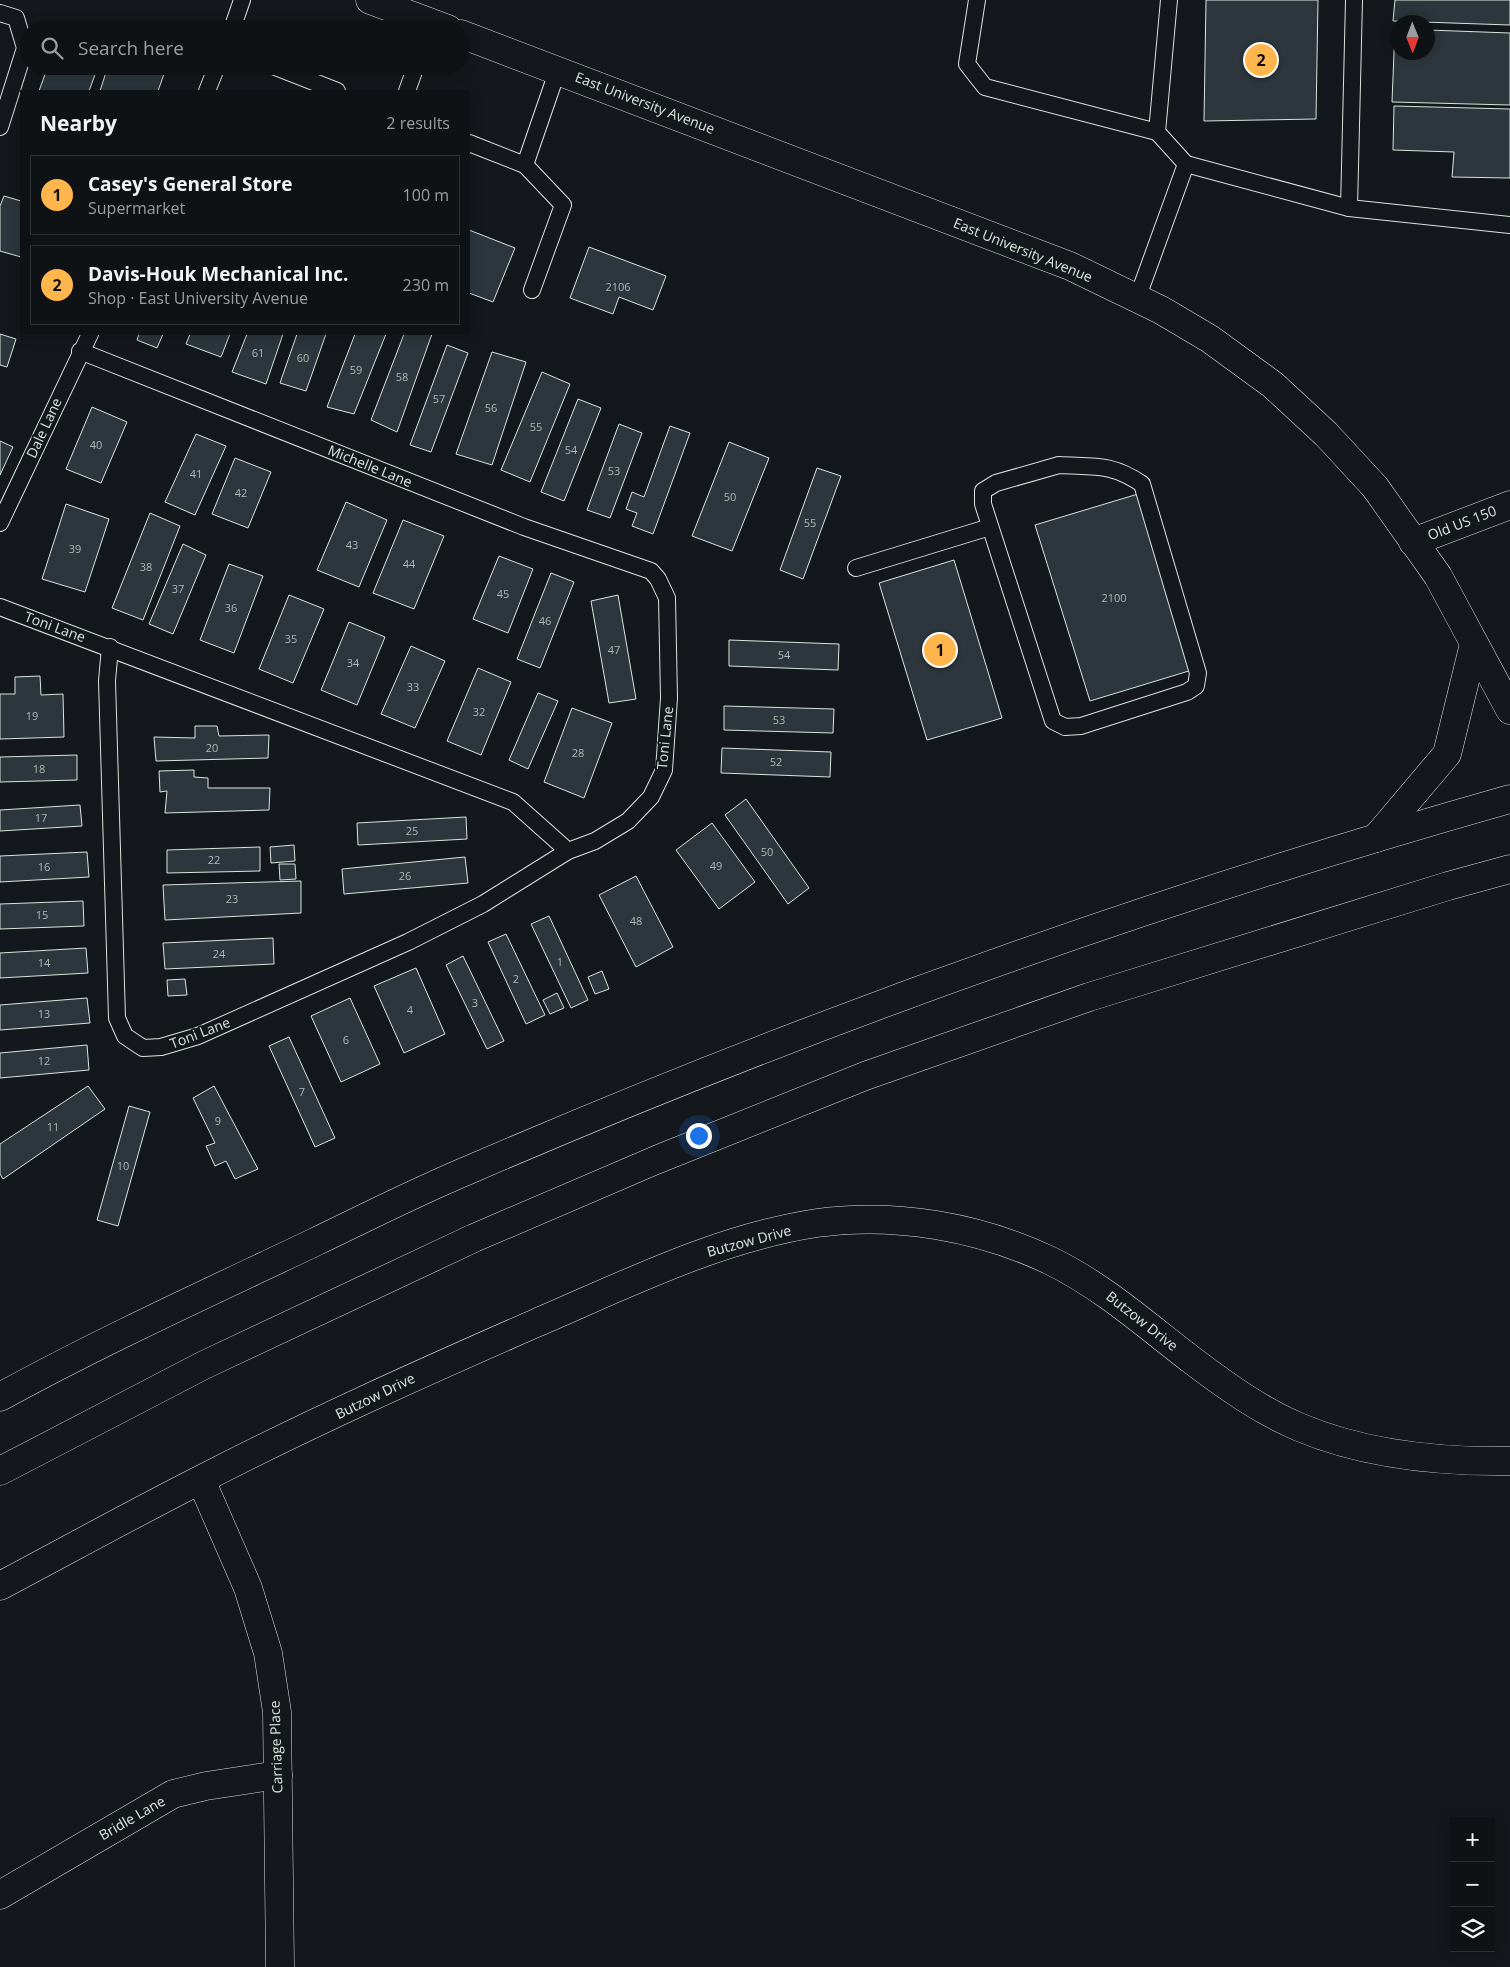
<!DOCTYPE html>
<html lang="en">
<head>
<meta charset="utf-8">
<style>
	:root { --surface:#0f1215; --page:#181b1e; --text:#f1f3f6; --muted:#9b9ea0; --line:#2f3234; --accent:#ffb74d }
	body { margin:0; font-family:"Open Sans",sans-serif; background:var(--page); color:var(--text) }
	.controls { position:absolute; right:15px; bottom:15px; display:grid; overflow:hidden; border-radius:0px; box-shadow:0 2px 12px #0003 }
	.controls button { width:45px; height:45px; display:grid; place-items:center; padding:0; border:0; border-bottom:1px solid var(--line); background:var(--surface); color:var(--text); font:25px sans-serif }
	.compass { position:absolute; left:1390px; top:15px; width:45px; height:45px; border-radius:50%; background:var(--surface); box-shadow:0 2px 12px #0003; rotate:179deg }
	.you { position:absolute; left:698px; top:1135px; width:18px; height:18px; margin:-12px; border:4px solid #fff; border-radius:50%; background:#1a73e8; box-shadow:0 0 0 8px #1a73e833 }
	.badge { display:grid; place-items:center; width:32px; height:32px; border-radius:50%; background:var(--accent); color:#111; font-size:16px; font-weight:700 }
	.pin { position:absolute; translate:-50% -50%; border:2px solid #fff; box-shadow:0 1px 5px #0006 }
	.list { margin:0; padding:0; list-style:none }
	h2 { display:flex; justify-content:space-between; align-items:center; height:65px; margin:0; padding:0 20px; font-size:21px }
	h2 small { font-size:16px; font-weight:400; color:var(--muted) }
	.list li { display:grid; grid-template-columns:32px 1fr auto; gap:15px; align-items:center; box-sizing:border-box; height:80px; margin:0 10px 10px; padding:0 10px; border:1px solid var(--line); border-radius:0px }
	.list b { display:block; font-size:19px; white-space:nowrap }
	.list p { margin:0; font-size:16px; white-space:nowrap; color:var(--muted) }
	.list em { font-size:16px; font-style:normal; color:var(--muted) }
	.icon { flex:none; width:28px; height:28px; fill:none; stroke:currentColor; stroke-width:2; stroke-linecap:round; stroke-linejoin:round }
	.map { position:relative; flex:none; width:1510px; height:1967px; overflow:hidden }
	.search { position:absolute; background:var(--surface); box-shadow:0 2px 12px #0003; left:20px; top:20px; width:450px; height:55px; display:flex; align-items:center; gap:12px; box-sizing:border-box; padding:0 18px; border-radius:28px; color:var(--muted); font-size:19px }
	.panel { position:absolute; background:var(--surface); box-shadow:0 2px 12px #0003; left:20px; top:90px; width:450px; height:245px; border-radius:0px }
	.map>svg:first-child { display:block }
</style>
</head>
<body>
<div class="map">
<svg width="1510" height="1967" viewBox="0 0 1510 1967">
	<rect width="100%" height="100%" fill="#14181c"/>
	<g fill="#2c363c" stroke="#d8e6dc">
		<path d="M1206 0H1318L1316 119 1204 121Z"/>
		<path d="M1395 0H1510V25L1393 21Z"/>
		<path d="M1395 28H1398V52H1428V30L1510 33V105L1392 102Z"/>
		<path d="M48 66H83L96 72 89 91H39Z"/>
		<path d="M108 66H137L164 74 158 91H100Z"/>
		<path d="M1394 106 1510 109V178L1452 177 1454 152 1393 150Z"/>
		<path d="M4 196 21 201V257L0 251V206Z"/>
		<path d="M469 230 515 248 493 302 469 293Z"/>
		<path d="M589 247 666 276 653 310 619 297 613 314 570 298Z"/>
		<path d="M0 334 16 339 7 367 0 365Z"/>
		<path d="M139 334H163L157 348 137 340Z"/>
		<path d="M190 334H230L221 357 186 344Z"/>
		<path d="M247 334H283L266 384 232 372Z"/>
		<path d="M297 334H326L306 391 280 383Z"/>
		<path d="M355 334H386L354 414 327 407Z"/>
		<path d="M404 334H432L397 432 371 420Z"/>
		<path d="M447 345 468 353 431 452 410 445Z"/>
		<path d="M492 352 526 362 492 465 456 454Z"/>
		<path d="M542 372 570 384 530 482 501 470Z"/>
		<path d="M578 399 601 408 564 501 541 492Z"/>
		<path d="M92 407 127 422 101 483 66 469Z"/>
		<path d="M619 424 642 433 610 518 587 510Z"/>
		<path d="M670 426 690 433 653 534 632 526 637 513 626 509 632 492 644 497Z"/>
		<path d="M196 434 226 446 195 515 165 502Z"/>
		<path d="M0 441 13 447 0 475Z"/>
		<path d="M729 442 769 458 732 551 692 536Z"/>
		<path d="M235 458 271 472 248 528 212 514Z"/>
		<path d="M817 468 841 476 803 579 780 570Z"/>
		<path d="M1138 494 1192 670 1090 701 1035 525Z"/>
		<path d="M346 502 387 520 359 587 317 570Z"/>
		<path d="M66 504 109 519 85 592 42 579Z"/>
		<path d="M150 513 180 526 143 620 112 608Z"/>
		<path d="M403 520 444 536 414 609 373 593Z"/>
		<path d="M183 544 206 555 173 634 149 624Z"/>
		<path d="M499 556 533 569 508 633 473 619Z"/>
		<path d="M954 560 1002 718 927 740 879 583Z"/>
		<path d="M229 564 263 576 234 653 200 640Z"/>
		<path d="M551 573 574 582 540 668 517 659Z"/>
		<path d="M289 595 324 609 293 683 259 669Z"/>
		<path d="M618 595 636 699 609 703 591 601Z"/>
		<path d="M349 622 385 637 357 705 321 690Z"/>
		<path d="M729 640 839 644 838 670 729 666Z"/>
		<path d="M411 646 445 661 415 728 381 714Z"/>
		<path d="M478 668 511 682 481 755 447 741Z"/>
		<path d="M40 676 41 695 63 694 64 737 0 739V694H15V677Z"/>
		<path d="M538 693 558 701 528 769 509 760Z"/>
		<path d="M724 706 834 709 833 733 724 730Z"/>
		<path d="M572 708 612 723 584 798 544 782Z"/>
		<path d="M195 726H217L219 736 269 735 268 758 156 761 154 737 195 738Z"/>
		<path d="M722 748 831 752 830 777 721 773Z"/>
		<path d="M77 755V780L0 782V757Z"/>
		<path d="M194 770V777L208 778V788H270L269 810 165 813 167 791 160 792 159 771Z"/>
		<path d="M746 799 809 888 788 904 725 815Z"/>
		<path d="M80 805 82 826 0 831V810Z"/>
		<path d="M466 817 467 839 358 845 357 823Z"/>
		<path d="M712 823 755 882 719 909 676 850Z"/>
		<path d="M294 845 295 861 271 863 270 847Z"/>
		<path d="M260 847V871L167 873V850Z"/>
		<path d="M87 852 89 877 0 882V856Z"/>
		<path d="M465 857 468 883 344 894 342 869Z"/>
		<path d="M279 864H295L296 879 280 880Z"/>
		<path d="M636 876 673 947 636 967 599 895Z"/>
		<path d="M301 881V913L165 920 163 885Z"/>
		<path d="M83 901 84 926 0 929V904Z"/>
		<path d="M549 916 588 1000 571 1008 531 924Z"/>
		<path d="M506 934 545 1015 526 1024 488 942Z"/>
		<path d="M273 938 274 964 165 969 163 943Z"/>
		<path d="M86 948 88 973 0 978V953Z"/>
		<path d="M463 956 504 1041 487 1049 446 965Z"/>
		<path d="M416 968 445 1034 404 1053 374 986Z"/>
		<path d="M602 971 609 989 595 994 588 977Z"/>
		<path d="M185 979 187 995 168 996 167 980Z"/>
		<path d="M557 993 564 1008 550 1014 543 1000Z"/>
		<path d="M87 998 90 1023 0 1030V1005Z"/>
		<path d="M350 998 380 1064 341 1082 311 1016Z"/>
		<path d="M289 1037 335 1138 315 1147 269 1046Z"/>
		<path d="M87 1045 89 1070 0 1078V1053Z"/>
		<path d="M88 1086 105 1109 3 1179 0 1174V1144Z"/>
		<path d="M214 1086 258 1169 235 1179 226 1161 215 1166 206 1146 215 1143 193 1098Z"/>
		<path d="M129 1106 150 1112 118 1226 97 1220Z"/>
	</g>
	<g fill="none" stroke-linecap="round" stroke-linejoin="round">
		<g stroke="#d8e6dc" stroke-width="18">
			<g id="lane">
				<path d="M977 0 967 64 985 87 1157 132"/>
				<path d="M1169 0 1157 132 1186 164"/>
				<path d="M0 13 16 18 25 48 0 127"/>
				<path d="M232 29 242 0"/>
				<path d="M273 66 337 91"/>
				<path d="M207 91 217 66"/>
				<path d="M407 91 416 66"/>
				<path d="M469 143 525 165 558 69"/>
				<path d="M525 165 563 205 532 290"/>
				<path d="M1349 208 1354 0"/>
				<path d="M1137 299 1186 164 1349 208 1510 225"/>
				<path d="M80 351 524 527 651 571 658 579 667 598 669 698 664 770 651 797 628 821 595 841 568 851 483 904 408 942 198 1036 161 1047 143 1048 125 1036 117 1018 107 681 110 647"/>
				<path d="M1059 465C1095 467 1111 463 1142 484L1198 673 1196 686 1187 692 1081 726 1065 727 1053 721 983 504V491L996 483Z"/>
				<path d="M0 523 90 334"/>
				<path d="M856 568 990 527"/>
				<path d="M0 607 513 802 568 851"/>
			</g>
		</g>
		<g stroke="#d8e6dc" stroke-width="29">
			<g id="street">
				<path d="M1413 542 1510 505"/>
				<path d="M201 1480 248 1588 268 1653 277 1712 280 1967"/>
				<path d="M0 1586C66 1551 131 1515 198 1481 308 1424 422 1373 536 1323 627 1284 718 1238 817 1223 895 1212 980 1227 1051 1261 1104 1287 1147 1326 1193 1361 1226 1386 1261 1411 1299 1427 1365 1455 1438 1462 1510 1461"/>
				<path d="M0 1895 173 1794 206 1786 278 1775"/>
			</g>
		</g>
		<g stroke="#d8e6dc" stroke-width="29">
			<g id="primary">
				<path d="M370 0 448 29"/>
				<path d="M461 34 1070 266 1161 310 1210 339 1273 385 1326 434 1375 487 1438 576 1510 710"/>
				<path d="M1376 838 1447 754 1474 644"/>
				<path d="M0 1397C102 1341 210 1292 315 1242 367 1217 418 1191 471 1169 809 1023 1156 899 1510 799"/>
				<path d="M0 1471 204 1365 474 1238 656 1160 865 1076 1089 997 1448 886 1510 869"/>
			</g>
		</g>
		<use href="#lane" stroke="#14181c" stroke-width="16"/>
		<use href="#street" stroke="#14181c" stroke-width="28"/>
		<use href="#primary" stroke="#14181c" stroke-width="28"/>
	</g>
	<g text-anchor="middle" stroke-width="4" stroke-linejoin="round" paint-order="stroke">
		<g font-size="11" fill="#adbab4">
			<text x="618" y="291">2106</text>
			<text x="258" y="357">61</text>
			<text x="303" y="362">60</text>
			<text x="356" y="374">59</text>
			<text x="402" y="381">58</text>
			<text x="439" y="403">57</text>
			<text x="491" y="412">56</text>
			<text x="536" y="431">55</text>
			<text x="96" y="449">40</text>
			<text x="571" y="454">54</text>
			<text x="614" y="475">53</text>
			<text x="196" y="478">41</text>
			<text x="241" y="497">42</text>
			<text x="730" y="501">50</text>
			<text x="810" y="527">55</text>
			<text x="352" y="549">43</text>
			<text x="75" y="553">39</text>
			<text x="409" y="568">44</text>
			<text x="146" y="571">38</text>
			<text x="178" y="593">37</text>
			<text x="503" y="598">45</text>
			<text x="1114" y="602">2100</text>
			<text x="231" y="612">36</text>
			<text x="545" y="625">46</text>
			<text x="291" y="643">35</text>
			<text x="614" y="654">47</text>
			<text x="784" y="659">54</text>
			<text x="353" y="667">34</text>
			<text x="413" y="691">33</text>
			<text x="479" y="716">32</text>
			<text x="32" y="720">19</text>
			<text x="779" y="724">53</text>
			<text x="212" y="752">20</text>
			<text x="578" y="757">28</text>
			<text x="776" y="766">52</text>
			<text x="39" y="773">18</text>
			<text x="41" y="822">17</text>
			<text x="412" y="835">25</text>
			<text x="767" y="856">50</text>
			<text x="214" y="864">22</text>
			<text x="716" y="870">49</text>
			<text x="44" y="871">16</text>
			<text x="405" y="880">26</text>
			<text x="232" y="903">23</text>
			<text x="42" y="919">15</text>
			<text x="636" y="925">48</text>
			<text x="219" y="958">24</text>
			<text x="560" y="966">1</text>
			<text x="44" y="967">14</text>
			<text x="516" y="983">2</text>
			<text x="475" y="1007">3</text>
			<text x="410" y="1014">4</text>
			<text x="44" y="1018">13</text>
			<text x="346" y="1044">6</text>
			<text x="44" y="1065">12</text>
			<text x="302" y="1096">7</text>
			<text x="218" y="1125">9</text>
			<text x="53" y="1131">11</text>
			<text x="123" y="1170">10</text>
		</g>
		<g font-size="14" fill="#d8e6dc" stroke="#14181c">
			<text transform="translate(645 103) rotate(21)" y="5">East University Avenue</text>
			<text transform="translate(1023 250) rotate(22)" y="5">East University Avenue</text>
			<text transform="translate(44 428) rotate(-65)" y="5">Dale Lane</text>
			<text transform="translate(370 466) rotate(22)" y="5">Michelle Lane</text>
			<text transform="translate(1462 523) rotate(-21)" y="5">Old US 150</text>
			<text transform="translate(55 627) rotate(20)" y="5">Toni Lane</text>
			<text transform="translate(665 738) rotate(-84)" y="5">Toni Lane</text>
			<text transform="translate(200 1033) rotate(-21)" y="5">Toni Lane</text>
			<text transform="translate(749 1241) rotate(-15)" y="5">Butzow Drive</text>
			<text transform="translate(1142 1321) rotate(38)" y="5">Butzow Drive</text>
			<text transform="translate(375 1396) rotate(-26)" y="5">Butzow Drive</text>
			<text transform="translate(276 1747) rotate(-92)" y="5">Carriage Place</text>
			<text transform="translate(132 1818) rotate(-30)" y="5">Bridle Lane</text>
		</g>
	</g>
</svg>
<div class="controls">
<button>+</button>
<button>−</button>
<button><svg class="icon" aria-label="layers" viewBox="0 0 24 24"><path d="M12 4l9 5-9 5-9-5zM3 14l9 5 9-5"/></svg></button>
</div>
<svg class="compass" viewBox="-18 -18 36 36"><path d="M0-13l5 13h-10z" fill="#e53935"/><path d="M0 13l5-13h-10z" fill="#9b9ea0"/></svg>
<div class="you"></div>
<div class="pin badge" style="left:940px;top:650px">1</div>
<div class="pin badge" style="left:1261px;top:60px">2</div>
<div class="search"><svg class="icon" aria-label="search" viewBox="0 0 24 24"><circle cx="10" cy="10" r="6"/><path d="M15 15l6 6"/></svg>Search here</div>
<section class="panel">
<h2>Nearby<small>2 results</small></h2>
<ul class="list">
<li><span class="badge">1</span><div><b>Casey's General Store</b><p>Supermarket</p></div><em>100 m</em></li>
<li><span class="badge">2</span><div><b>Davis-Houk Mechanical Inc.</b><p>Shop · East University Avenue</p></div><em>230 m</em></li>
</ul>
</section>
</div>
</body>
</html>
